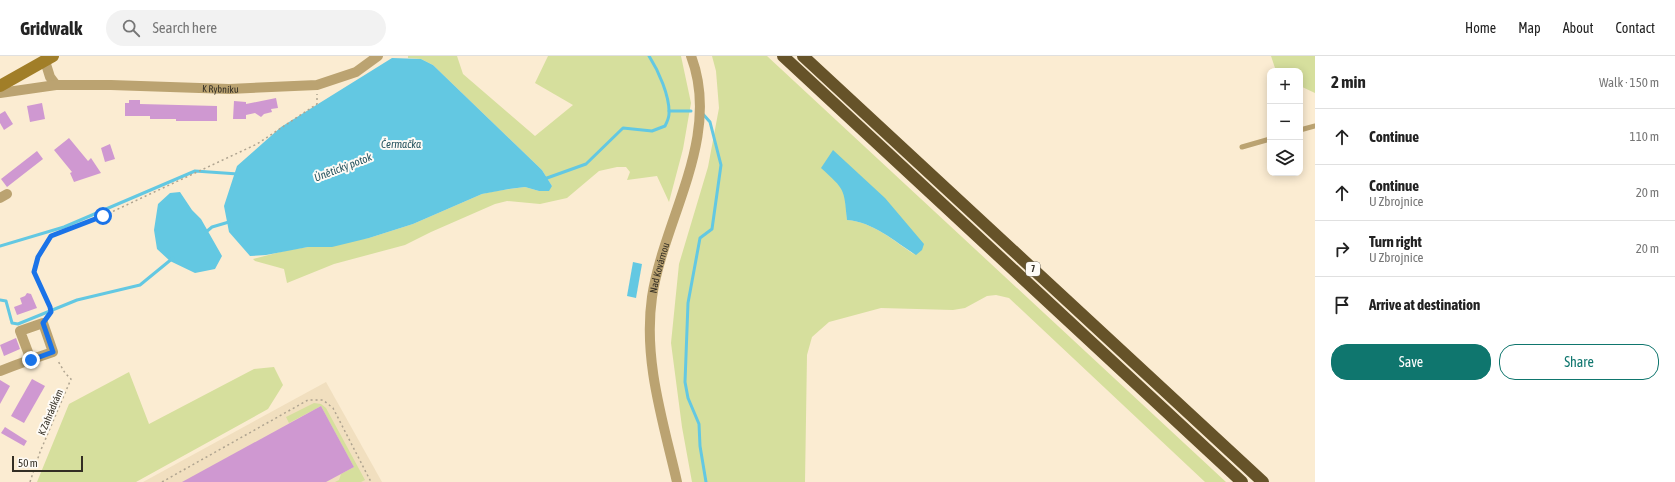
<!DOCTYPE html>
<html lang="en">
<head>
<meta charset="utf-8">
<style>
	:root { --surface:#fff; --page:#f2f2f2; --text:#222; --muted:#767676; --line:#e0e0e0; --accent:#0f766e }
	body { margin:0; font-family:"Asap Condensed",sans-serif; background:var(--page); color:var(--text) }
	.controls { position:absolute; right:12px; top:12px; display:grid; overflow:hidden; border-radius:8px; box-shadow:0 2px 10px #0003 }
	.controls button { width:36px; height:36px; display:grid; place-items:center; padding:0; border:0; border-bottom:1px solid var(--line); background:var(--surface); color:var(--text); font:20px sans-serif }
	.scale { position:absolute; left:12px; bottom:10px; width:71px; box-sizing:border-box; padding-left:4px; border:2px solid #332e24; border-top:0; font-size:11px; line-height:14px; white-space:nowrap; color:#332e24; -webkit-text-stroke:3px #fefbf6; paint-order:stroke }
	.stop { position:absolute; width:12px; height:12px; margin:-9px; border:3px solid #1a73e8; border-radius:50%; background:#fff }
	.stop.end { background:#1a73e8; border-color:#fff; box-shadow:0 1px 4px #0008 }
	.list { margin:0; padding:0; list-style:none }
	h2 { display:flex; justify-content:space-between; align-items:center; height:52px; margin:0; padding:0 16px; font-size:17px }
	h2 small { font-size:13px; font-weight:400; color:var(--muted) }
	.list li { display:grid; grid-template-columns:26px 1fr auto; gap:12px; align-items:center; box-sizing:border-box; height:56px; padding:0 16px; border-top:1px solid var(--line) }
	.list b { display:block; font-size:15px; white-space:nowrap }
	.list p { margin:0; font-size:13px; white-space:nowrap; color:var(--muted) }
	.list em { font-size:13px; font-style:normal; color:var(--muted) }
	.actions { display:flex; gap:8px; padding:12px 16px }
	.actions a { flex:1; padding:9px 0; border:1px solid var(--accent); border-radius:16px; text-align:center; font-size:14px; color:var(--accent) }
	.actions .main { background:var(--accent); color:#fff }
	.icon { flex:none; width:22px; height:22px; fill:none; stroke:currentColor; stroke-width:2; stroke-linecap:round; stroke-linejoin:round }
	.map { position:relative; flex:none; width:1315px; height:426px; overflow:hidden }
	header { display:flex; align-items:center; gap:24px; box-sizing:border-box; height:56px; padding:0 20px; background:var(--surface); border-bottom:1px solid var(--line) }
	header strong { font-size:19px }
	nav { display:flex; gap:22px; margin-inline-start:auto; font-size:14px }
	.search { width:280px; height:36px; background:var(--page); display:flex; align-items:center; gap:10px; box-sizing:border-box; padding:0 14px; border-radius:22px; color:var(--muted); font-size:15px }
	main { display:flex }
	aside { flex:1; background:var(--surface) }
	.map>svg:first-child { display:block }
</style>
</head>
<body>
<header>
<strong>Gridwalk</strong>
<div class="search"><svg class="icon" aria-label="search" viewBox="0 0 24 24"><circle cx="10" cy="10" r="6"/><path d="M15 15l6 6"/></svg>Search here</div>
<nav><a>Home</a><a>Map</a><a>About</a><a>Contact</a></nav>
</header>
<main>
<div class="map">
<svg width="1315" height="426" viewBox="0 0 1315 426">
	<rect width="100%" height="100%" fill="#fbecd2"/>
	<path fill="#f1dfbf" d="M326 326 382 426H143Z"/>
	<g fill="#d6df9d" fill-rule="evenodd">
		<path d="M408 0H457L463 18 535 80 573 49 535 27 548 0H681L691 47 683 93 669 146 657 120 627 124 630 116 626 111H617L599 115 567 142 540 148 507 145 495 148 431 176 405 189 334 208 287 227 284 213 255 205 253 203 288 194 369 182 413 168 482 138 496 135 525 131 539 135 552 130 542 114 433 9 421 3 408 2Z"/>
		<path d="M712 0H767L1226 426H1205L1009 242 996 239 987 240 965 252 953 254 881 252 829 266 812 281 807 299 805 426H692L682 371 671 287 679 208 708 111 719 52 716 15ZM840 129 915 199C894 185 873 166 847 164L845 138Z"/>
		<path d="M1271 0H1315V37L1300 30V15H1276Z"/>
		<path d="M274 311 283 329 268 353 136 426H37L69 348 129 316 149 368 254 313Z"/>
		<path d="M314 347 321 348 326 352 365 424 361 426H335L339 424 341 418 354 411 321 350 289 367 286 361Z"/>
	</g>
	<g fill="#63c8e2">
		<path d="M392 2 421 3 433 9 542 114 552 130 549 135H539L525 131 509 133 482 138 413 168 369 182 332 191H308L266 199 250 200 229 176 224 150 237 110 281 71Z"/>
		<path d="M833 94 885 142 924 188 922 194 916 199C894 185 873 166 847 164 844 132 845 134 821 112Z"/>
		<path d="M180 136 192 154 201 163 222 200 215 213 195 217 170 205 157 193 154 174 158 148 170 137Z"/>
		<path d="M633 206 642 208 636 242 627 240Z"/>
	</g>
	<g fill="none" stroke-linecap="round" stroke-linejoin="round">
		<g stroke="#63c8e2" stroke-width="3">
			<path d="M669 55H691"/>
			<path d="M702 57 710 66 721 109 712 173 700 182 688 247 685 326 688 342 699 368 700 390 706 426"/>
			<path d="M544 122H547L586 108 623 72 652 75 665 70C667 66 669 62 669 58 670 40 658 14 649 0"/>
			<path d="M206 176 212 171 229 166"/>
			<path d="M0 190 64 171 195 115 238 118"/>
			<path d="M0 244 6 245 12 267 18 268 77 244 140 229 173 202"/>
		</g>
	</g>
	<g fill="#cf98d1">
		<path d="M276 42 278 52 271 53 272 56 264 58 261 61 255 57 246 59V63H233L234 45 246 46V48Z"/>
		<path d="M129 44H140V48L217 50V65H176V63H150V60H125V47H129Z"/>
		<path d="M42 47 45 63 30 66 27 50Z"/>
		<path d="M5 55 13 68 4 74 0 67V58Z"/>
		<path d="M69 82 88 105 91 102 101 117 74 126 70 117 72 116 54 94Z"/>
		<path d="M110 88 115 103 105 106 101 92Z"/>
		<path d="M37 95 43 103 7 131 1 123Z"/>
		<path d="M27 237 31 238 37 252 17 259 14 251 22 248 20 242 25 240Z"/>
		<path d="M16 282 20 293 4 300 0 289Z"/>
		<path d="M32 323 45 330 24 367 11 360Z"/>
		<path d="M0 324 10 330 0 348Z"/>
		<path d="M321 350 354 411 326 426H182Z"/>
		<path d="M5 371 27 385 24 390 1 377Z"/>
	</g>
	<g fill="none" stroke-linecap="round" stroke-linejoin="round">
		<g stroke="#afa490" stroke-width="1.5" stroke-dasharray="2 3" stroke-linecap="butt">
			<path d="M49 260 51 256 50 251 34 216 38 201 51 180 103 160 257 88 317 48V38"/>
			<path d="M30 426 40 396 71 323 65 317 58 305"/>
			<path d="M162 426 308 344H323L333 352 371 426"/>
		</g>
		<g stroke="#bba371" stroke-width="5">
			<path d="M1300 74 1315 70"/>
			<path d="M1242 91 1270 83"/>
		</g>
		<g stroke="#bba371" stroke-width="10">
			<path d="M45 5 50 21 56 29"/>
			<path id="s1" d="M0 37 56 29H111L229 33 317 29 356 16 378 0"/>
			<path d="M0 142 7 138"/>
			<path d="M0 315C18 308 35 302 53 296L43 267 20 275 31 304"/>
			<path id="s2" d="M677 426C663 365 643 304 652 241 664 162 722 81 691 0"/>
		</g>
		<path stroke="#a17e28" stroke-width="12" d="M0 30 53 0"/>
		<g stroke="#665329" stroke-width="12">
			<path d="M783 0 1242 426"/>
			<path d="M803 0 1263 426"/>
		</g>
	</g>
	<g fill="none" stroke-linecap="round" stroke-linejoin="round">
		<path stroke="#1a73e8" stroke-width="5" d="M31 304 53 296 43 267 51 256 50 251 34 216 38 201 51 180 103 160"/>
	</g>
	<g text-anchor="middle" stroke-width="4" stroke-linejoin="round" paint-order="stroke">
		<rect fill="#fefbf6" stroke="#706c63" stroke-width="1" x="1026" y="206" width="14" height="14" rx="3"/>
		<g font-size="9" font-weight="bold" fill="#332e24">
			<text x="1033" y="216">7</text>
		</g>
		<g font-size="10" fill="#332e24" stroke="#fefbf6">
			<text dy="4" stroke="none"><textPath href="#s1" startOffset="221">K Rybníku</textPath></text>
			<text dy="4" stroke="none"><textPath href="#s2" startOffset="218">Nad Kovárnou</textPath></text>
			<text transform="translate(50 356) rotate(-67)" y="4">K Zahrádkám</text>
		</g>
		<g font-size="11" font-style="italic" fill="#27545f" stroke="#fefbf6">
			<text x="401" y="92">Čermačka</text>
			<text transform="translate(343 111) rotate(-21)" y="4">Únětický potok</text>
		</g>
	</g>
</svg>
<div class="controls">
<button>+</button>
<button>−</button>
<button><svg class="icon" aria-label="layers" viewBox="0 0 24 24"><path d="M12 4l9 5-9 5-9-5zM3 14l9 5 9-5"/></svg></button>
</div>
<div class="scale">50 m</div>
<div class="stop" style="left:103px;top:160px"></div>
<div class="stop end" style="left:31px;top:304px"></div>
</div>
<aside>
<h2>2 min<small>Walk · 150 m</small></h2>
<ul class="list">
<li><svg class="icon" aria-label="ahead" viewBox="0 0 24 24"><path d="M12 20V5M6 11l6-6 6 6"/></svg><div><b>Continue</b></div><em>110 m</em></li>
<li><svg class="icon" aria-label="ahead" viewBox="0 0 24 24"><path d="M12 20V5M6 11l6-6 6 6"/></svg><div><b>Continue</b><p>U Zbrojnice</p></div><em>20 m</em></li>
<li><svg class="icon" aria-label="right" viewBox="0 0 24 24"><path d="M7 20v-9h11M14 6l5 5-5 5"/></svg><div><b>Turn right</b><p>U Zbrojnice</p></div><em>20 m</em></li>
<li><svg class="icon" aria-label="arrive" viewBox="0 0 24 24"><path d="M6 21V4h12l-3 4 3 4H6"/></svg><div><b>Arrive at destination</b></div></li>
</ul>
<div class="actions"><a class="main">Save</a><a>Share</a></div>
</aside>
</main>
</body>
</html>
